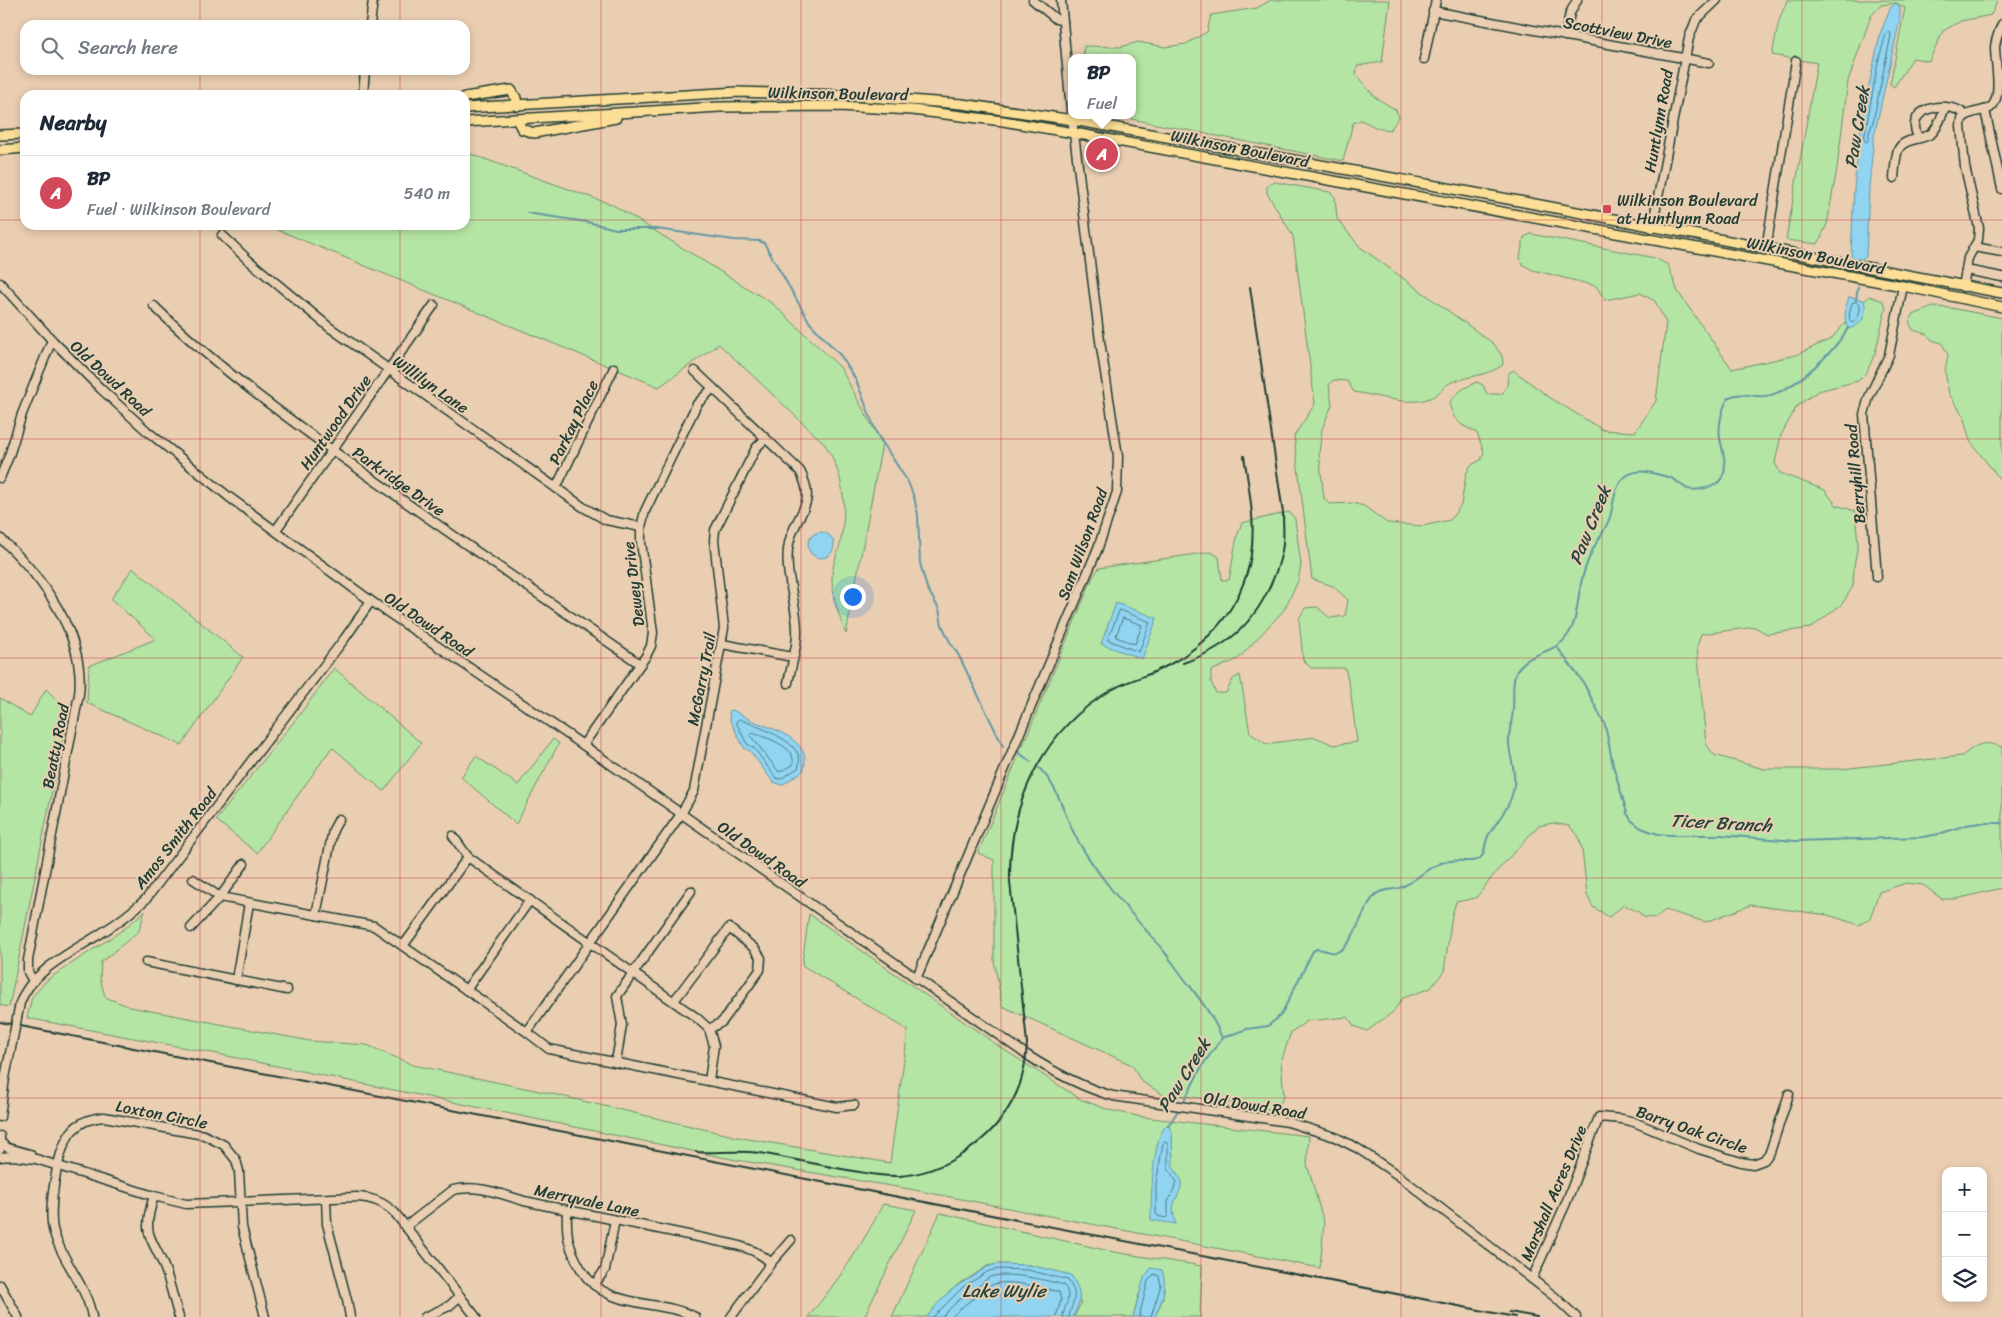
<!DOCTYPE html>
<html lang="en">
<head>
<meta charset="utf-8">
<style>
	:root { --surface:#fff; --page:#f2f2f3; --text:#1f2937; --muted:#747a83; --line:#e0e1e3; --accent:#d1495b }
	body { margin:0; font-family:Sriracha,sans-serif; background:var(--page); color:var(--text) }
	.controls { position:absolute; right:15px; bottom:15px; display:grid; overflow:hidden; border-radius:10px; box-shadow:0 2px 8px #0003 }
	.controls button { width:45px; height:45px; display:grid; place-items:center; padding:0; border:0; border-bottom:1px solid var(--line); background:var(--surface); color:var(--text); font:25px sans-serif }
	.you { position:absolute; left:852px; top:596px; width:18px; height:18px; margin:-12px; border:4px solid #fff; border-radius:50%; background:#1a73e8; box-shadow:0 0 0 8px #1a73e833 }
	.badge { display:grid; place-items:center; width:32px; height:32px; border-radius:50%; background:var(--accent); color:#fff; font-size:16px; font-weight:700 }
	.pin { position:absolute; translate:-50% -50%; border:2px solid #fff; box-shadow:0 1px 5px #0006 }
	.popup { position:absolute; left:1068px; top:54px; width:68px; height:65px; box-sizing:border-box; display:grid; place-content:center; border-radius:10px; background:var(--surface); filter:drop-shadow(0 1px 4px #0005); font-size:16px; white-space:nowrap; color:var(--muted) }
	.popup b { font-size:19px; color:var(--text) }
	.popup::after { content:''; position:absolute; left:50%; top:100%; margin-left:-10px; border:10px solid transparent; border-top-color:var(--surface) }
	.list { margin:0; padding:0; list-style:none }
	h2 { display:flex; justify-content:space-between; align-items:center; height:65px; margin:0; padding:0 20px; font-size:21px }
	h2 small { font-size:16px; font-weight:400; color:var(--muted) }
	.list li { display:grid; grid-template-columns:32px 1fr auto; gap:15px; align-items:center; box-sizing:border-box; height:75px; padding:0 20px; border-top:1px solid var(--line) }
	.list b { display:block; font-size:19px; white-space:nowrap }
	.list p { margin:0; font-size:16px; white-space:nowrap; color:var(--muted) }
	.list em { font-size:16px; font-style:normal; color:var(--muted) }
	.icon { flex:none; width:28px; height:28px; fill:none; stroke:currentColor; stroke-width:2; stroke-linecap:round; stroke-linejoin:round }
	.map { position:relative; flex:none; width:2002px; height:1317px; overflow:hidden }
	.search { position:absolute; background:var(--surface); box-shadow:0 2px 8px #0003; left:20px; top:20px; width:450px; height:55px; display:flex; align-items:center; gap:12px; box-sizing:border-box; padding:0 18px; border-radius:15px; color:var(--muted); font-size:19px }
	.panel { position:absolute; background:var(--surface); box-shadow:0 2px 8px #0003; left:20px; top:90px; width:450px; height:140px; border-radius:15px }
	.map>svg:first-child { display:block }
</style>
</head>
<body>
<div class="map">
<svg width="2002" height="1317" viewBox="0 0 2002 1317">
	<rect width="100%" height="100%" fill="#eaceb1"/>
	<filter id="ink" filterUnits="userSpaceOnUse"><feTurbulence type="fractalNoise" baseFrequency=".02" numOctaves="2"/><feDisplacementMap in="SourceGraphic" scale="10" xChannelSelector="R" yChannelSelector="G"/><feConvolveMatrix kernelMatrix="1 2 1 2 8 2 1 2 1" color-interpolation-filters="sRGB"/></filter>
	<g filter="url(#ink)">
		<g fill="#b5e5a4" stroke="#6a916c">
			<path d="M1271 0H1390L1382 62 1357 66 1356 75 1375 97 1396 110 1399 117 1390 130 1377 128 1361 120 1353 123 1343 161 1136 120 1120 115H1132V58H1083L1084 46 1120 47 1138 42 1165 47 1186 44 1207 32 1211 15 1257 8Z"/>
			<path d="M1787 0H1996L1997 2 1991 15 1961 21 1943 31 1929 61 1913 58 1894 87 1890 84 1905 8 1896 3 1881 5 1871 16 1848 81 1837 168 1827 224 1818 244 1786 240 1817 63 1772 55 1779 21Z"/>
			<path d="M465 152 613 205 773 304 840 367 882 444 846 634C839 616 831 593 832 574 833 562 839 551 841 540 847 503 844 474 824 443L719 344 659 387 266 225H465Z"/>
			<path d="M1275 182 1330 192 1335 197 1337 219 1360 247 1494 344 1502 356 1503 365C1484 377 1472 375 1452 382 1444 385 1439 395 1430 398 1408 407 1377 395 1354 392L1347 381 1333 380 1329 385 1332 405 1322 429 1319 453 1324 499 1330 504 1353 503 1364 506 1387 523 1422 526 1450 520 1461 505 1466 474 1471 465 1481 460 1484 452 1477 433 1462 425 1454 417 1449 404C1455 393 1465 387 1477 382L1483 385 1487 394H1502L1507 386 1508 374 1513 370 1549 397 1603 430 1635 432 1656 401 1666 323 1655 301 1640 293 1605 300 1596 286 1533 270 1523 265 1520 257 1524 237 1531 234 1655 258 1668 265 1678 292 1732 369 1796 355 1831 339 1869 296 1883 301 1886 307 1875 354 1866 373 1858 381 1818 391 1797 406 1781 435 1775 463 1780 473 1825 490 1836 505 1855 511 1858 544 1854 566 1853 586 1842 604 1811 628 1767 634 1755 627 1701 634 1697 646 1706 744 1714 755 1764 769H1840L1962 756C1977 744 1983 740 2002 747V888L1956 899H1942L1923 885 1906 883 1879 892 1870 918 1859 925 1828 915 1751 905 1706 922 1665 910 1656 918 1643 917 1639 912 1624 905 1609 917 1593 907 1587 895 1582 849 1578 835 1569 826 1553 823 1538 826 1496 872 1476 898 1456 902 1452 915 1444 971 1431 988 1403 998 1393 1012 1367 1031 1354 1026 1348 1017 1307 1021 1291 1032 1281 1062 1284 1096 1276 1110 1178 1095 1165 1096 1141 1081 1132 1065 1002 1006 994 960V860L978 853 1093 577 1099 568 1211 552 1219 557 1222 580H1229L1237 536 1242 523 1289 512 1295 519 1301 565 1298 581 1284 610 1238 659 1211 671V682L1216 693H1226L1233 679 1240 675 1250 733 1266 744 1315 737 1334 745 1357 742 1350 688 1345 668H1311L1303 660 1299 619 1305 608 1317 607 1330 618 1345 616 1348 600 1333 586 1312 579 1294 436 1315 404 1293 236 1267 193V186Z"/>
			<path d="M1933 307 1951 308 2002 318V482L1970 441 1963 415 1949 394 1945 371 1948 355 1942 343 1932 340 1927 334 1913 330 1909 322 1913 315Z"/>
			<path d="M133 568 243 657 182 745 87 703 89 666 156 639 111 599Z"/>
			<path d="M334 668 421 743 384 791 332 747 257 853 216 820 300 714Z"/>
			<path d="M46 689 68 711 9 1007 0 1005V698L30 717Z"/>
			<path d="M553 739 559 743 516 824 461 777 476 756 518 785Z"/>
			<path d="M145 911 139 931 101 962 100 978 105 997 130 1007 310 1041 367 1045 413 1065 544 1092 742 1138 890 1163 908 1030 802 965 809 914 1003 1049 1080 1099 1109 1110 1142 1117 1309 1136 1307 1164 1324 1223 1320 1268 909 1189 731 1159 208 1052 27 1018 32 997 47 980 124 929Z"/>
			<path d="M883 1204 916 1210 864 1317H808C837 1283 863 1244 883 1204Z"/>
			<path d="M940 1213 1114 1252 1202 1266 1200 1317H1155L1163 1298 1162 1270H1158L1139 1294 1133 1317H1074L1081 1303 1058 1272 1029 1265 998 1264 987 1266 968 1279 961 1282 948 1293 927 1317H892Z"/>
		</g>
		<g fill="#90d4f1" stroke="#6398a5">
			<path d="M1896 3 1900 7V19L1874 136 1869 187 1866 257C1860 261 1855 260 1851 255L1854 188 1862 119 1880 34 1891 7Z"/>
			<path d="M1849 297 1864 300C1868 314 1862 326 1848 329 1843 317 1845 309 1849 297Z"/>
			<circle cx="821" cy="545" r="13"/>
			<path d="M1116 603 1157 618 1142 659 1101 644Z"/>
			<path d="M733 710C742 715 751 721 761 724 780 731 814 744 803 771L782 785 773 782 750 751 744 748 730 720 729 711Z"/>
			<path d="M1168 1124 1172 1133 1173 1167 1182 1181C1180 1200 1168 1200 1176 1224L1151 1220C1151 1200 1152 1134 1168 1124Z"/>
			<path d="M998 1264 1029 1265 1071 1275C1082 1292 1082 1299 1073 1317H927C938 1302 951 1288 967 1280 981 1273 981 1267 998 1264Z"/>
			<path d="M1151 1268 1162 1270C1168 1290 1162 1299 1155 1317H1133L1144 1278Z"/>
		</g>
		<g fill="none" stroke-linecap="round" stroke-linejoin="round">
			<g stroke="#4c7980" stroke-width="1">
				<path d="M1887 32H1890L1891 35 1873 122 1869 133V140L1866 142 1864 139 1878 62Z"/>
				<path d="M1856 302 1860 304C1860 311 1859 320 1852 323 1847 318 1850 310 1852 303Z"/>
				<path d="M1120 610 1150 622 1139 652 1108 640Z"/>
				<path d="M1123 618 1142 625 1135 644 1116 637Z"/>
				<path d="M740 719C758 728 809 742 798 768L781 779 776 778 754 748 747 744 736 722Z"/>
				<path d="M752 733C765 737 797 746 793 765L779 772 750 735Z"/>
				<path d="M1165 1142 1168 1144V1169L1177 1182 1168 1202V1216L1165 1218 1158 1216 1156 1214V1183L1163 1144Z"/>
				<path d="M933 1317 963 1287 989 1271 999 1269 1028 1270 1068 1280C1080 1298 1072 1300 1069 1317"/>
				<path d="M942 1317C953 1305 960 1298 974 1289 980 1286 984 1280 990 1277 1007 1271 1046 1280 1064 1285 1073 1299 1064 1304 1063 1317"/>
				<path d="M952 1317C960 1308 968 1302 978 1295 984 1292 988 1286 994 1284 1009 1279 1043 1288 1059 1292L1061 1300 1056 1317"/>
				<path d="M1139 1317 1148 1281 1154 1274 1159 1276 1161 1285 1151 1317"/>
			</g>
			<g stroke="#6398a5" stroke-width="2">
				<path d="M527 213 587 222 616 229H657L734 240 760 241 764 243 810 323 841 356 856 380 877 434 908 482 914 497 918 515 920 563 927 588 939 609 942 625 949 640 959 656 1003 746"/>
				<path d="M1856 300 1858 287"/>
				<path d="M1557 647 1583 682 1605 725 1613 765 1627 813 1631 820 1641 828 1658 834 1670 835H1720L1796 841 1923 837 1939 834 1966 825 1980 823H2002"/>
				<path d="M1018 752 1031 762"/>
				<path d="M1039 768C1060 788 1064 817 1078 841 1099 877 1126 908 1153 938 1164 950 1173 964 1183 977 1198 997 1213 1015 1222 1038"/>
				<path d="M1183 1103 1202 1066 1222 1038 1247 1029 1268 1026 1281 1015 1313 951 1317 949C1324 949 1331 954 1337 952 1354 947 1362 907 1376 894 1384 888 1395 891 1404 886 1420 878 1431 863 1450 861 1460 859 1475 865 1482 856 1485 852 1485 842 1488 836 1498 819 1512 806 1514 785 1516 771 1510 758 1509 744 1508 731 1513 720 1513 708 1514 697 1512 685 1515 675 1524 651 1555 655 1567 636 1577 623 1577 604 1580 589 1582 575 1587 562 1593 549 1599 538 1606 529 1610 517 1614 504 1613 492 1621 481 1634 464 1655 474 1671 478 1677 480 1682 487 1688 489 1697 491 1709 488 1716 484 1732 474 1722 451 1720 438 1718 425 1722 409 1728 398 1741 390 1752 398 1766 396 1793 392 1835 351 1848 328"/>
				<path d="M1168 1126 1179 1109"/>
			</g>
			<g stroke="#1f3d34" stroke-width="11">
				<g id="minor">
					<path d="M1033 0 1056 19 1063 21"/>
					<path d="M1433 11 1709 63"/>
					<path d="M370 25 373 0"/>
					<path d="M1565 36 1570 13 1577 0"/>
					<path d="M1424 59 1436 0"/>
					<path d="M363 95 365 70"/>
					<path d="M1985 110 2002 189"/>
					<path d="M1918 137C1902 105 1953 100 1965 115"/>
					<path d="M1894 178C1895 169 1895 158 1898 150 1904 137 1923 141 1932 133 1939 126 1941 116 1945 108"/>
					<path d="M1652 228 1689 38 1696 20 1717 0"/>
					<path d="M222 235 247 259 329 327 583 507 606 520 641 527"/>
					<path d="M1974 247 2002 252"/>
					<path d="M1766 249 1796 61"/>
					<path d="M1966 270 2002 277"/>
					<path d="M0 283 52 340 101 389 147 431 229 497 371 601 570 736 1027 1055C1055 1073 1081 1087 1113 1096L1288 1122 1335 1137 1357 1148 1399 1176 1555 1297 1576 1317"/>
					<path d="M1963 287 1968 258 1978 240 1979 228 1965 167 1961 126 1962 119C1972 108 1986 114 1993 105 2002 93 1995 62 1995 47 1996 39 1999 31 2002 24"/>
					<path d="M154 306C219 370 293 422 367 475 457 539 549 601 640 664"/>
					<path d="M695 371 800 471C818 506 796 512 789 543 783 571 797 602 797 630 798 647 791 666 788 683"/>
					<path d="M765 439 756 448 715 530 714 540 724 628 694 791 681 814 527 1032 549 1049 837 1107 854 1105"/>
					<path d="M0 478 9 456 22 414 52 340"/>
					<path d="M556 488 614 368"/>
					<path d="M276 530 434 305"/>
					<path d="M0 538C41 575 86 635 79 694L28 960V972L33 981"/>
					<path d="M1877 577 1864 414 1869 397 1889 355 1903 286"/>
					<path d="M722 644 793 657"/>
					<path d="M583 745 646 656 651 646 653 633 641 542V527L645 511 697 404 713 388"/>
					<path d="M453 836 468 857 697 1018 709 1029 714 1046 709 1081"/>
					<path d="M193 879 220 897 374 926 527 1032"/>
					<path d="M316 915 333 830 339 819"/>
					<path d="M191 928 220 897 244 864"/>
					<path d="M403 946 468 857"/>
					<path d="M146 962 287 990"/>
					<path d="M916 979 1098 548 1117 492 1118 456 1100 341 1071 110 1061 0"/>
					<path d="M236 980 249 903"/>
					<path d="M466 990 530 900"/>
					<path d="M674 1001 729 928 754 948 761 958 760 970 722 1022 709 1029"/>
					<path d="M20 1003C31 970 76 950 103 932 119 922 133 911 146 899L345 638 371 601"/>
					<path d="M616 1062 622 1025 617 996 691 891"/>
					<path d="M0 1117 5 1078 12 1043"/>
					<path d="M0 1136V1149"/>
					<path d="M1 1143 8 1148 30 1154"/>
					<path d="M0 1157 13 1156 36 1159 154 1196 186 1204 357 1197C373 1198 383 1202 395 1213L476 1317"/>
					<path d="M154 1196C140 1240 153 1235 166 1272 171 1287 174 1302 179 1317"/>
					<path d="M326 1199 327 1224 347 1300 350 1317"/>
					<path d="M567 1210C566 1235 568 1247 581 1269 605 1311 658 1298 695 1317"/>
					<path d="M405 1227 453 1190C477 1184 501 1194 524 1201L736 1245C750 1249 761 1253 771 1263"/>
					<path d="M1532 1279 1566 1203 1599 1117 1622 1119 1634 1122 1699 1149 1741 1162 1753 1164 1764 1160 1770 1152 1789 1094"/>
					<path d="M0 1285 18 1317"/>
					<path d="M594 1285 605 1270 615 1220"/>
					<path d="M92 1317C87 1286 63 1263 54 1233 47 1211 57 1147 73 1130 81 1121 92 1118 104 1117L204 1135 224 1145 236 1160 239 1171 242 1227 265 1317"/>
					<path d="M425 1317 449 1306 460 1296"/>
					<path d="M731 1317 771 1263 791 1240"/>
				</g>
			</g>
			<g stroke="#1f3d34" stroke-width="12">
				<g id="major">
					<path d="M465 97 511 90 516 98 517 106"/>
					<path d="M465 108 738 92 842 95 962 104 1073 120 1519 201 2002 293"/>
					<path d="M517 120 522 129 534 133 616 118"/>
					<path d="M465 122 720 107 839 106 912 110 1003 121 1074 133 1903 286 2002 307"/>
					<path d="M0 135 25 134"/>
					<path d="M0 150 25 148"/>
				</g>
			</g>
			<use href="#minor" stroke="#eaceb1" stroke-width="8"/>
			<use href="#major" stroke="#fcde96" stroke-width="9"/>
			<g stroke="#1f3d34" stroke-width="2">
				<path d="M1183 663C1229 647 1256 622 1274 577 1278 567 1282 554 1283 544 1284 534 1283 523 1283 513L1250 287"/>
				<path d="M0 1022 1515 1317"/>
				<path d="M696 1152C717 1153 739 1150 760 1153 788 1158 815 1164 842 1169 861 1172 880 1177 899 1176 946 1173 994 1139 1014 1098 1023 1081 1026 1062 1027 1043L1010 882C1008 803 1043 729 1113 689 1126 682 1139 678 1152 673 1195 655 1231 622 1246 576 1259 537 1250 495 1244 456"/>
				<path d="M1509 1312 1537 1317"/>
			</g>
			<g stroke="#1f3d34" stroke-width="11" stroke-linecap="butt">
				<path id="minor-bridge" d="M12 1043 20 1003"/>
			</g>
			<use href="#minor-bridge" stroke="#eaceb1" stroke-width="8"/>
		</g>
	</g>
	<path fill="none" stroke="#c84859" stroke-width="1" stroke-opacity="0.55" d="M200 0V25M400 0V25M601 0V1317M801 0V1317M1001 0V1317M1201 0V1317M1401 0V1317M1602 0V1317M1802 0V1317M200 70V95M400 70V95M0 220H25M465 220H2002M200 225V1317M400 225V1317M0 439H2002M0 658H2002M0 878H2002M0 1098H2002"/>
	<rect fill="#d1495b" stroke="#eaceb1" stroke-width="2" x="1602" y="204" width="10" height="10" rx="2.5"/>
	<g text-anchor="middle" stroke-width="4" stroke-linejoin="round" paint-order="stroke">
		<g font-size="16" fill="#1f3d34" stroke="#eaceb1">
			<text transform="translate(1618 32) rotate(11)" y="6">Scottview Drive</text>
			<text transform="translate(838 93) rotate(1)" y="6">Wilkinson Boulevard</text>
			<text transform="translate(1658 121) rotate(-80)" y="6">Huntlynn Road</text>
			<text transform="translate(1240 148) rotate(11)" y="6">Wilkinson Boulevard</text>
			<text transform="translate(1816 255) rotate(11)" y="6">Wilkinson Boulevard</text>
			<text transform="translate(111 378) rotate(43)" y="6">Old Dowd Road</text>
			<text transform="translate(431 384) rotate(35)" y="6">Willilyn Lane</text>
			<text transform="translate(335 422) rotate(-55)" y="6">Huntwood Drive</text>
			<text transform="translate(573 422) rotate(-64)" y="6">Parkay Place</text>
			<text transform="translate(1855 474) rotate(-95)" y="6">Berryhill Road</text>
			<text transform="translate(399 481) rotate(35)" y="6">Parkridge Drive</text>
			<text transform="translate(1082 544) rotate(-70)" y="6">Sam Wilson Road</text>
			<text transform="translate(633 584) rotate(-97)" y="6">Dewey Drive</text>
			<text transform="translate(429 624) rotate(34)" y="6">Old Dowd Road</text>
			<text transform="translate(701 679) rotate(-79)" y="6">McGarry Trail</text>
			<text transform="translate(55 746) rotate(-79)" y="6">Beatty Road</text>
			<text transform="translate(175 838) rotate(-52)" y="6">Amos Smith Road</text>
			<text transform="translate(762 854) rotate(35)" y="6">Old Dowd Road</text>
			<text transform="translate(1255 1105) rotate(9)" y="6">Old Dowd Road</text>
			<text transform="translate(162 1114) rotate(11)" y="6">Loxton Circle</text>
			<text transform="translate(1692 1129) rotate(19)" y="6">Barry Oak Circle</text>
			<text transform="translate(1553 1193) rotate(-67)" y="6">Marshall Acres Drive</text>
			<text transform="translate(587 1200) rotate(12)" y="6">Merryvale Lane</text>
		</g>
		<g font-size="16" fill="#1f3d34" stroke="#eaceb1" text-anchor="start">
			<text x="1617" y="206">Wilkinson Boulevard<tspan x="1617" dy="18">at Huntlynn Road</tspan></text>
		</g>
		<g font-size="18" font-style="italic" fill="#25453d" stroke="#eaceb1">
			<text transform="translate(1857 127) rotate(-81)" y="6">Paw Creek</text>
			<text transform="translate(1590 525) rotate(-68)" y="6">Paw Creek</text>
			<text transform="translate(1721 823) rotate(3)" y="6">Ticer Branch</text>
			<text transform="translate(1184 1075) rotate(-58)" y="6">Paw Creek</text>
			<text x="1004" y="1297">Lake Wylie</text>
		</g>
	</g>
</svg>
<div class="controls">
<button>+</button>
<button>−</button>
<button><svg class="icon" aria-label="layers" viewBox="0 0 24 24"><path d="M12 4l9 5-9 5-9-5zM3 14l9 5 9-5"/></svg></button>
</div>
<div class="you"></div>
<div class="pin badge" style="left:1102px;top:154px">A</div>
<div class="popup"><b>BP</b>Fuel</div>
<div class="search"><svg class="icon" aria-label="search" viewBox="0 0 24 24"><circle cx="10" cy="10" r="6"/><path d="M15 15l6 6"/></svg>Search here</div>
<section class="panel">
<h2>Nearby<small></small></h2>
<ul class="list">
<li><span class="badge">A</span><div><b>BP</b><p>Fuel · Wilkinson Boulevard</p></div><em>540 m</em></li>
</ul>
</section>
</div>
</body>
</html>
